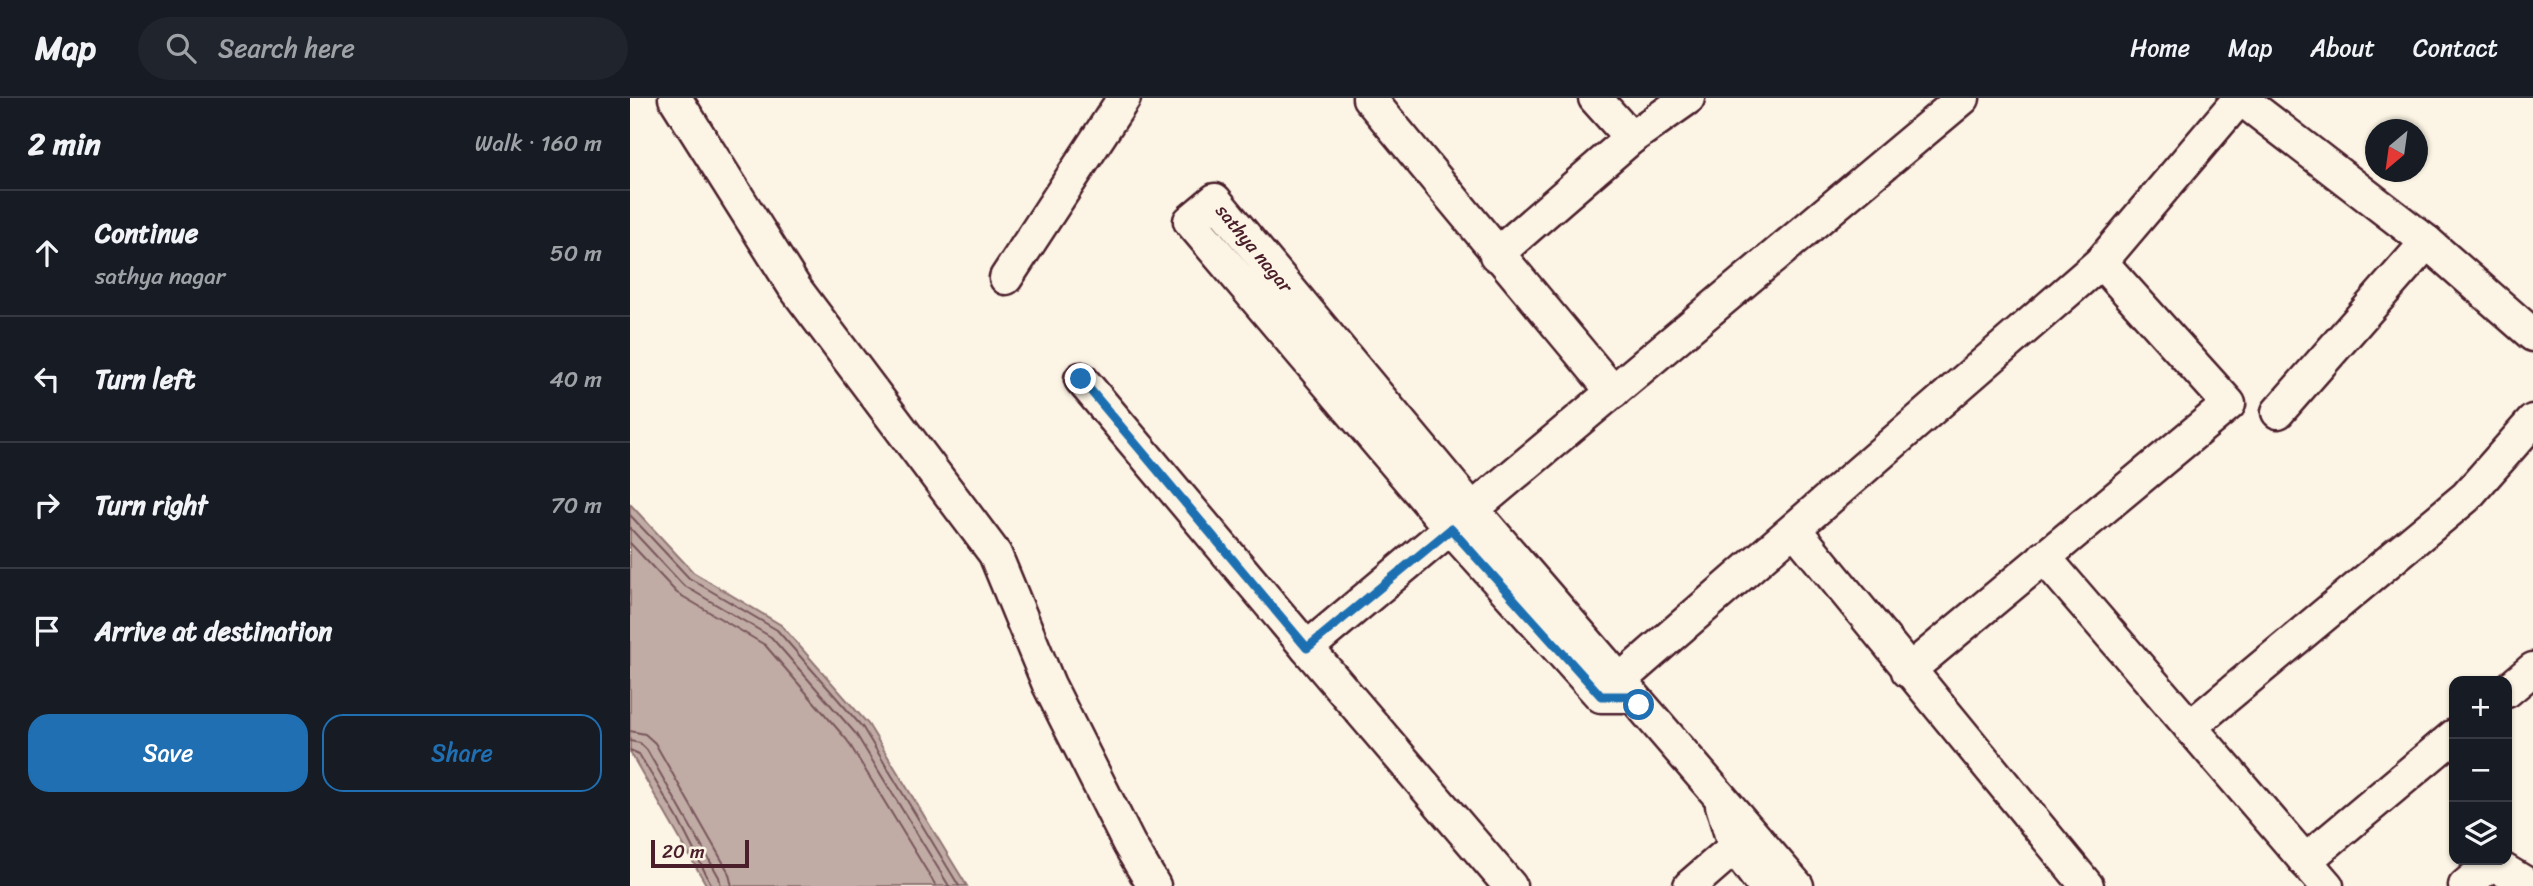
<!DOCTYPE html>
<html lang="en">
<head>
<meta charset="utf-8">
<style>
	:root { --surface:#171b24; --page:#20242c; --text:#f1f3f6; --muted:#9ea1a6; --line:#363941; --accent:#1f6fb2 }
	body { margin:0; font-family:Sriracha,sans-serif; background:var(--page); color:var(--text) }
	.controls { position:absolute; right:21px; bottom:21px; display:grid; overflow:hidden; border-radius:14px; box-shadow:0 2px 5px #0004 }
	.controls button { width:63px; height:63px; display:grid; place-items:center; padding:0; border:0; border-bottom:2px solid var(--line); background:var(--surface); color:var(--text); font:35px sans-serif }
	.compass { position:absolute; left:1735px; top:21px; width:63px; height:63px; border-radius:50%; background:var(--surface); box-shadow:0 2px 5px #0004; rotate:209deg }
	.scale { position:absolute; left:21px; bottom:18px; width:98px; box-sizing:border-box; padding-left:7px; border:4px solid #4a1f2b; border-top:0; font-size:19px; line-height:24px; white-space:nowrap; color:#4a1f2b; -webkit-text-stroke:5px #fcf5e5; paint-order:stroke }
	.stop { position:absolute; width:21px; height:21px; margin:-16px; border:5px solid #1f6fb2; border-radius:50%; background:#fff }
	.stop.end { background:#1f6fb2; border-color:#fff; box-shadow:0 2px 7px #0008 }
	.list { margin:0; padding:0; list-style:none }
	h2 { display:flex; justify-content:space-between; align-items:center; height:91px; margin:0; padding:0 28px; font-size:30px }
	h2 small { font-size:23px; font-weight:400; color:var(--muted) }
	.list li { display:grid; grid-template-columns:46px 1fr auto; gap:21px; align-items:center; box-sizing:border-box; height:126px; padding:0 28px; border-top:2px solid var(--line) }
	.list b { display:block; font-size:26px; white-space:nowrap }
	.list p { margin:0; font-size:23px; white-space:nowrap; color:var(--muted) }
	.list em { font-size:23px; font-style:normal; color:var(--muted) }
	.actions { display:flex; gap:14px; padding:21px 28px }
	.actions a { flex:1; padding:16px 0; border:2px solid var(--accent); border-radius:21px; text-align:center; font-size:24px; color:var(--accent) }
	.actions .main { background:var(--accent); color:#fff }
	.icon { flex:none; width:38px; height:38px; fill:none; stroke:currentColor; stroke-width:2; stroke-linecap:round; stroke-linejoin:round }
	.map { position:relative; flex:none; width:1903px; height:788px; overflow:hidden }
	header { display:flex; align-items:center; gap:42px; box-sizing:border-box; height:98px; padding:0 35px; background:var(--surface); border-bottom:2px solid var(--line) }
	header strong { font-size:33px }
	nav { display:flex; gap:38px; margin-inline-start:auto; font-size:24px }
	.search { width:490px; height:63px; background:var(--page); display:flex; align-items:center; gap:18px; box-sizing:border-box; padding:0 24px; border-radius:38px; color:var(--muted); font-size:26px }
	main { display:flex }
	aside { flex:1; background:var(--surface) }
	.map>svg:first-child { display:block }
</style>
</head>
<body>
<header>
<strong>Map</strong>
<div class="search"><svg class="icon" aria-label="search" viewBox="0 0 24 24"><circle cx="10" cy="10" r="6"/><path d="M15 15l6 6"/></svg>Search here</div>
<nav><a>Home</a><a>Map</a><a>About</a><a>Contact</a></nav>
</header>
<main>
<aside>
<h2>2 min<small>Walk · 160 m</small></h2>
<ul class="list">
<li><svg class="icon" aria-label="ahead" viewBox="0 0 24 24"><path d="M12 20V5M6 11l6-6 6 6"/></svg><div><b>Continue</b><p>sathya nagar</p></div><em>50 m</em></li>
<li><svg class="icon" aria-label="left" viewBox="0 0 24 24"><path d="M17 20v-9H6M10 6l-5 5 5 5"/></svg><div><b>Turn left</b></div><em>40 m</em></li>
<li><svg class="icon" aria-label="right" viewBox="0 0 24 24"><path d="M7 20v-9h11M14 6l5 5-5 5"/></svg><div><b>Turn right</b></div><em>70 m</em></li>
<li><svg class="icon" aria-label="arrive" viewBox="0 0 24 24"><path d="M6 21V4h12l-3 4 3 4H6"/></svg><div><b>Arrive at destination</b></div></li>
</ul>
<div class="actions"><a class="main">Save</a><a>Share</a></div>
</aside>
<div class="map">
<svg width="1903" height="788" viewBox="0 0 1903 788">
	<rect width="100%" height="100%" fill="#fcf5e5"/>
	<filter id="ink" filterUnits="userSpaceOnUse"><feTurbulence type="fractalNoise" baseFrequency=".0143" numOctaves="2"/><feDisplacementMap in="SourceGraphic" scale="14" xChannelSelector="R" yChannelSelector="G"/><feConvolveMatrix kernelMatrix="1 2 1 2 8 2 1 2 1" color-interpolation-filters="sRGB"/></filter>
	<g filter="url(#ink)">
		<path fill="#c0aca5" stroke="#917474" stroke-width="2" d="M0 406 63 474 151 527 238 626 337 788H77L0 654Z"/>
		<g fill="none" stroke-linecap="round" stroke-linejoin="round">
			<g stroke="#79575c" stroke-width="2">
				<path d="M0 417 59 480 147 532 233 630 329 788"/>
				<path d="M0 430 53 487 141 539 226 636 319 788"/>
				<path d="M0 445 47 495 135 547 217 642 306 788"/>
				<path d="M0 633 15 636 25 645 98 773 102 788"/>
				<path d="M0 643 10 645 17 652 89 779 91 788"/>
				<path d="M0 652 9 656 47 719 82 788"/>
			</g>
			<g stroke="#4a1f2b" stroke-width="37">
				<g id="minor">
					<path d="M45 0 165 190 365 456 419 587 499 746 524 788"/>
					<path d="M739 0 983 294"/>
					<path d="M965 0 1001 40"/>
					<path d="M1610 0 1797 144 1903 237"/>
					<path d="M866 157 1001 40 1058 0"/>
					<path d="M376 180 494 0"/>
					<path d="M451 281 677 550"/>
					<path d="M1648 314 1797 144"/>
					<path d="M1165 432 1457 788"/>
					<path d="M1414 459 1697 788"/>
					<path d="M1278 573 1599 306 1471 164"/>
					<path d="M1877 593 1903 571"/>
					<path d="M974 596 1471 164 1610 0"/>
					<path id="s1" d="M1002 598H971L821 431 560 123 585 102 843 412 1167 788"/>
					<path d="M1560 629 1836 399 1903 323"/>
					<path d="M1092 707 1105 750 1134 788"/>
					<path d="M1675 763 1824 638"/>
					<path d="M880 788 677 550 1333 0"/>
					<path d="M1060 788 1121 735"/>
					<path d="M1835 788 1862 765 1900 788"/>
				</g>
			</g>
			<use href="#minor" stroke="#fcf5e5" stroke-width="32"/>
		</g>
	</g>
	<g fill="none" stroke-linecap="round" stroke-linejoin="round" filter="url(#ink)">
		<path stroke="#1f6fb2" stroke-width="9" d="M451 281 677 550 821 431 971 598H1002L1009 607"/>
	</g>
	<g text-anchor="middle" stroke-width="6" stroke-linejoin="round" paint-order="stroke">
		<g font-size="19" fill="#4a1f2b" stroke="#fcf5e5">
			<text dy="7" stroke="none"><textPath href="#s1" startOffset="754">sathya nagar</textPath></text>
		</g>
	</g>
</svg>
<div class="controls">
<button>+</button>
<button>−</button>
<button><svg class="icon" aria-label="layers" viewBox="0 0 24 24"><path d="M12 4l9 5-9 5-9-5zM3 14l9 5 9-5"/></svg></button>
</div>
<svg class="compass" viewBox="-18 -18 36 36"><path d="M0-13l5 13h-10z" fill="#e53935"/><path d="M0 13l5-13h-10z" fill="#9ea1a6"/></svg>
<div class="scale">20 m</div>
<div class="stop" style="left:1009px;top:607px"></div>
<div class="stop end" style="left:451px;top:281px"></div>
</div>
</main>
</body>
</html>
